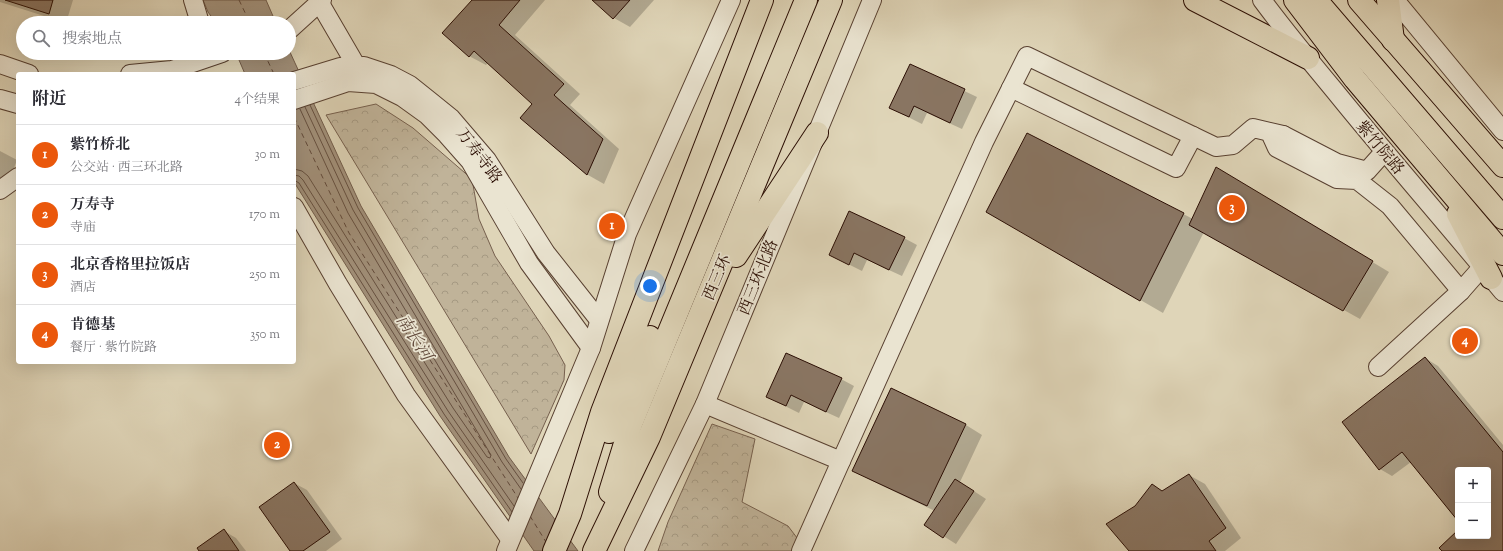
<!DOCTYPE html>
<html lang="zh">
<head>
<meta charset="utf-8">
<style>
	:root { --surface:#fff; --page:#f2f2f3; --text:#2b2b33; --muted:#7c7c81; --line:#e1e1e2; --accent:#ea580c }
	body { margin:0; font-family:"Sorts Mill Goudy","Noto Serif SC",serif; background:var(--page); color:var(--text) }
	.controls { position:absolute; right:12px; bottom:12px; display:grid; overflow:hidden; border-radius:4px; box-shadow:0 4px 16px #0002 }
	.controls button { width:36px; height:36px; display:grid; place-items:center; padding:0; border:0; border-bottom:1px solid var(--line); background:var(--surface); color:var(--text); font:20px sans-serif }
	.you { position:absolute; left:650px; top:286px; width:14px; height:14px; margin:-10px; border:3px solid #fff; border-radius:50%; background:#1a73e8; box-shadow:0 0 0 6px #1a73e833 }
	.badge { display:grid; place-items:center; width:26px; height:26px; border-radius:50%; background:var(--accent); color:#fff; font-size:13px; font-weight:700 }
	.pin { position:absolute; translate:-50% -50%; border:2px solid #fff; box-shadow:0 1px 4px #0006 }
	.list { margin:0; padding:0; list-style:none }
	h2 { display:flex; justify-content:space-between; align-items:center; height:52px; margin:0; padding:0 16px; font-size:17px }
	h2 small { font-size:13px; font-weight:400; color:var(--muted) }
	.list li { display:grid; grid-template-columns:26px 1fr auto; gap:12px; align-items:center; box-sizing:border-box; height:60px; padding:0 16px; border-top:1px solid var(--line) }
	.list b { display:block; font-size:15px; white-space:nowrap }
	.list p { margin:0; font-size:13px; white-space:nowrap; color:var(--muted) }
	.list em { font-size:13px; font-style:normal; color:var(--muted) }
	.icon { flex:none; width:22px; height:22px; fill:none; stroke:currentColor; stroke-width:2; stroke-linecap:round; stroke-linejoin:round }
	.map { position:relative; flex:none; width:1503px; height:551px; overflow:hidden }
	.search { position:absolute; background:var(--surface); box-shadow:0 4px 16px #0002; left:16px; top:16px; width:280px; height:44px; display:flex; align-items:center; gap:10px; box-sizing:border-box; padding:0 14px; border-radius:22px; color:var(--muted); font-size:15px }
	.panel { position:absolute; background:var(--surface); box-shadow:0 4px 16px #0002; left:16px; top:72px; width:280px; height:292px; border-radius:4px }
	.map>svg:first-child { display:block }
</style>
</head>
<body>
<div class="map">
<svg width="1503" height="551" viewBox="0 0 1503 551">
	<defs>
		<pattern id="forest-crowns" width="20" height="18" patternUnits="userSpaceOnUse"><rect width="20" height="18" fill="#c0b399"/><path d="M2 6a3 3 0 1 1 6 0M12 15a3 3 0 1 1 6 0" fill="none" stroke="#a59982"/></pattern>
	</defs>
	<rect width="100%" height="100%" fill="#dfd5b8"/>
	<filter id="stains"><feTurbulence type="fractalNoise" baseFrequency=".005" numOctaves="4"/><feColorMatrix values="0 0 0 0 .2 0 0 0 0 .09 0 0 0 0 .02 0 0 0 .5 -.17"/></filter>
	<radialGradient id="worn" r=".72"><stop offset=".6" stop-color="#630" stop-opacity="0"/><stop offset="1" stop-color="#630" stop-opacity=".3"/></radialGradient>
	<g fill="url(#forest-crowns)" stroke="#76604e">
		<path d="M376 104 413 128 472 179 479 219 495 256 549 336 565 365 564 380 531 454 326 115Z"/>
		<path d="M712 424 755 439 742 502 788 526 807 551H658L668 522Z"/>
	</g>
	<g fill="#a2917b" stroke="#725d4b">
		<path d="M203 0H266L276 23H216L208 12Z"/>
		<path d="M289 50 361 206 509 457 578 551H534L440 416 294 182V74H245L236 53H289Z"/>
	</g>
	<g fill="#0003">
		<path d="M0 0H73L66 23 0 2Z"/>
		<path d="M473 0H545L515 35 580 94 570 105 619 149 604 184 588 175 521 118 534 104 488 63 486 65 469 56Z"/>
		<path d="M593 0H654L630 27 614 18Z"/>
		<path d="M910 65 977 97 962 129 927 113 922 124 890 108Z"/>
		<path d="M1028 134 1193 219 1233 178 1389 272 1360 319 1204 232 1163 313 988 212Z"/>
		<path d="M0 151 17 160 7 187 0 184Z"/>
		<path d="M904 238 917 245 902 276 867 260 862 271 830 255Z"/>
		<path d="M1425 358 1438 366 1503 445V551H1443L1458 531V536H1488V470H1458V520L1411 462 1392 476 1380 469Z"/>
		<path d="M841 379 854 386 839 418 804 402 799 413 767 397Z"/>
		<path d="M891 390 966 425 982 435 960 482 986 499 956 544 926 525 935 511 870 480 853 470Z"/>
		<path d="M1189 475 1205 484 1241 538 1225 551H1130L1163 492Z"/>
		<path d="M294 483 307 490 342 539 326 551H291Z"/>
		<path d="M224 531 236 538 246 551H200Z"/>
	</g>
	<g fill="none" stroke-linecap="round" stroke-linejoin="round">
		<g stroke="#665040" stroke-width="1">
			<path d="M310 105 358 208 506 459 523 483"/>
			<path d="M305 107 353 210 502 462 521 489"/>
			<path d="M294 169 302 171 308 176 453 408 487 457 490 458 491 455 348 213 300 109"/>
			<path d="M294 175 299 176 303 180 448 411 514 506"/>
			<path d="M294 180 299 183 444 414 512 512"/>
		</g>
		<g stroke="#61493a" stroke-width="1" stroke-dasharray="5 4" stroke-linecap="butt">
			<path d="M239 0 250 23"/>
			<path d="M264 53 274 74"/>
			<path d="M294 117 349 233 518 498"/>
			<path d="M530 516 546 542"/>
		</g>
	</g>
	<g fill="#897562" stroke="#2b0e04">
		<path d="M5 0H53L49 14Z"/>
		<path d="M472 0H520L499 25 564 84 554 95 603 139 587 175 520 118 532 104 474 51 469 57 442 33Z"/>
		<path d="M592 0H630L613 19Z"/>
		<path d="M910 64 965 89 950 123 914 106 909 117 889 108Z"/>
		<path d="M1027 133 1184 213 1140 301 986 212Z"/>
		<path d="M1216 167 1373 261 1343 311 1189 225Z"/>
		<path d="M849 211 905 237 889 270 854 253 849 265 829 255Z"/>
		<path d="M786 353 842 378 826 412 791 395 786 406 766 397Z"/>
		<path d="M1425 357 1503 452V551H1442L1439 548 1458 530V536H1488V470H1458V521L1402 452 1379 470 1342 422Z"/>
		<path d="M891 388 966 424 927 506 852 471Z"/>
		<path d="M1189 474 1226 528 1209 541 1216 551H1129L1106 524 1135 506 1152 484 1162 491Z"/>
		<path d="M955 479 974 491 943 538 924 525Z"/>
		<path d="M294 482 330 532 303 551H290L259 507Z"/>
		<path d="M224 529 239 551H199L197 548Z"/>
	</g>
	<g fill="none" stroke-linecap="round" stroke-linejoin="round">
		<g stroke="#584031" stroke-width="20">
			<g id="minor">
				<path d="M193 0 200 23"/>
				<path d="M318 0 357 67"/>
				<path d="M1262 0C1285 31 1309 60 1334 90 1389 158 1447 224 1503 292"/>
				<path d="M1395 0 1503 131"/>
				<path d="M289 30 322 0"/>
				<path d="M0 64 29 74"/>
				<path d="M130 74 172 70 222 53"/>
				<path d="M294 81 340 67 364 66 391 75 410 85 430 101 451 118 487 160 546 253 599 320"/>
				<path d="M1011 88 1176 168 1193 136"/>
				<path d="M0 99 18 104"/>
				<path d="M294 100 348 82 376 84 402 97 427 115 447 135 470 161 529 263 591 348"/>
				<path d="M1283 135 1272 137 1277 148 1337 179 1357 180 1390 206 1461 291 1483 266"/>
				<path d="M0 190 18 177"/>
				<path d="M294 207 338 284 406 395 510 539"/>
				<path d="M1378 367 1461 291"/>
				<path d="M705 404 841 461 801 551"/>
				<path d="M841 461 984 142 1027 56 1216 147 1233 145 1253 128 1283 135 1337 163 1367 171 1384 152"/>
				<path d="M506 551 591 348 627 234 731 0"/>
				<path d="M634 551 705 404 872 0"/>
			</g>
		</g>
		<g stroke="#2b0e04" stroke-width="24">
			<g id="highway">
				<path d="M1195 0 1308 58"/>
				<path d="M1295 0 1355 79 1503 254"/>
				<path d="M1316 0 1503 218"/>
				<path d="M1359 0 1503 166"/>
				<path d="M1388 0 1393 40"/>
				<path d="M1458 214 1491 278"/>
				<path d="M736 256 817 133"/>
				<path d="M609 432 650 337"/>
				<path d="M610 492 631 424 806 0"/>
				<path d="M554 551 570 514 602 412 762 0"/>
				<path d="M594 551 649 437 831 0"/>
			</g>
		</g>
		<use href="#minor" stroke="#eae4d1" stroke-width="18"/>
		<use href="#highway" stroke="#dfd5b8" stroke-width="22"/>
	</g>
	<g text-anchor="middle" stroke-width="3.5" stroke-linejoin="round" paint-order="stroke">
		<g font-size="16" fill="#2b0e04" stroke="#eae4d1">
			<text transform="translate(1381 147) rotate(50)" y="6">紫竹院路</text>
			<text transform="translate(480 155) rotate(53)" y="6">万寿寺路</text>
			<text transform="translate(716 277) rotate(-67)" y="6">西三环</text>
			<text transform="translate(757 277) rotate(-68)" y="6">西三环北路</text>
		</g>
		<g font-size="17" font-style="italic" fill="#61493a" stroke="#eae4d1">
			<text transform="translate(415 337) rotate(57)" y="6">南长河</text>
		</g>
	</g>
	<rect width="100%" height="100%" filter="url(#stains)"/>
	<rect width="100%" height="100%" fill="url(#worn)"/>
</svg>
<div class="controls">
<button>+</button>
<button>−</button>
</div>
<div class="you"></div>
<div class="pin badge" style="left:612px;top:226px">1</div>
<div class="pin badge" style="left:277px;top:445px">2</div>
<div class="pin badge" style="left:1232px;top:208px">3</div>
<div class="pin badge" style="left:1465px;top:341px">4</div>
<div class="search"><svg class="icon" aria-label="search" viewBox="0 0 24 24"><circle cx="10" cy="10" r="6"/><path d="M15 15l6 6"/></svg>搜索地点</div>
<section class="panel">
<h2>附近<small>4个结果</small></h2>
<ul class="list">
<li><span class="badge">1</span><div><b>紫竹桥北</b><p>公交站 · 西三环北路</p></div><em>30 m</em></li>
<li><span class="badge">2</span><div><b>万寿寺</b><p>寺庙</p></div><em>170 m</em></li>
<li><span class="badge">3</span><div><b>北京香格里拉饭店</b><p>酒店</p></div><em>250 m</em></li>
<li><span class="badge">4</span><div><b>肯德基</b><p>餐厅 · 紫竹院路</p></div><em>350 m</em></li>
</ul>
</section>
</div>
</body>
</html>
